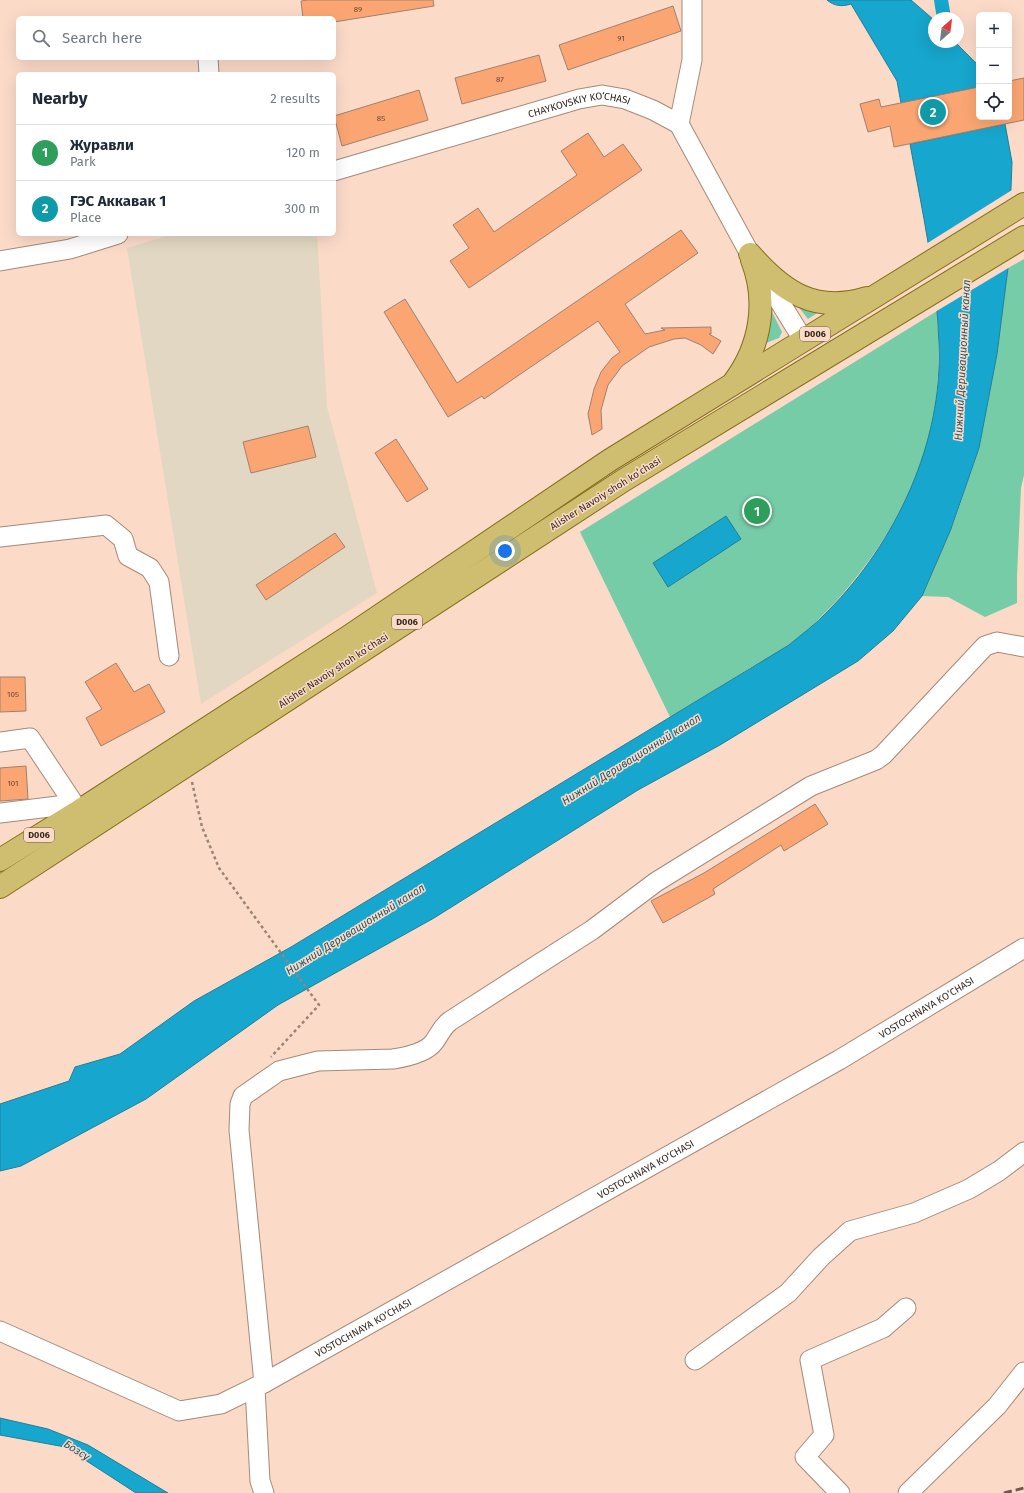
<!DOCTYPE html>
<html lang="en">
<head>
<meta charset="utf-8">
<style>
	:root { --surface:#fff; --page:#f6f6f7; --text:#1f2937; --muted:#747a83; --line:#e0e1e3; --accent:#b45309 }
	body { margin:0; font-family:"Fira Sans",sans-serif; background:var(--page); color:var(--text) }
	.controls { position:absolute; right:12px; top:12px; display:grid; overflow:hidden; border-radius:6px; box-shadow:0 4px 16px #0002 }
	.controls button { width:36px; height:36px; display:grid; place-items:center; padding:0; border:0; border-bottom:1px solid var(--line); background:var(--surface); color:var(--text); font:20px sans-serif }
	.compass { position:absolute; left:928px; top:12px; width:36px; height:36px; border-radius:50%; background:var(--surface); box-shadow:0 4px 16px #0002; rotate:28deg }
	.you { position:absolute; left:505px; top:551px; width:14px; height:14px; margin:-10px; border:3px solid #fff; border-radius:50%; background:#1a73e8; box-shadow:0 0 0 6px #1a73e833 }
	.badge { display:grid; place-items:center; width:26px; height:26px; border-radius:50%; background:var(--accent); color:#fff; font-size:13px; font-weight:700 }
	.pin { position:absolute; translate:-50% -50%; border:2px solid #fff; box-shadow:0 1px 4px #0006 }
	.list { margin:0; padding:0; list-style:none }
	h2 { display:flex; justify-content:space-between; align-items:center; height:52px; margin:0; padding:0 16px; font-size:17px }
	h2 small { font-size:13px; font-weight:400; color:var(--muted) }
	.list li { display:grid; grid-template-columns:26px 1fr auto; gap:12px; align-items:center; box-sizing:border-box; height:56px; padding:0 16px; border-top:1px solid var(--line) }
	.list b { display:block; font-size:15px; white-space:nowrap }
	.list p { margin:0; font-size:13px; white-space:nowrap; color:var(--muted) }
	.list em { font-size:13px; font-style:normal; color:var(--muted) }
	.icon { flex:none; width:22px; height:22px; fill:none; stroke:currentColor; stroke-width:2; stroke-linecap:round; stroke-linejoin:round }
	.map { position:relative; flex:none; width:1024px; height:1493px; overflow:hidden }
	.search { position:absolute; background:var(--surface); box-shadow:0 4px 16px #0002; left:16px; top:16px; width:320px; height:44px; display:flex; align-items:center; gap:10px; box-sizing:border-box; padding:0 14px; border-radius:6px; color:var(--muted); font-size:15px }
	.panel { position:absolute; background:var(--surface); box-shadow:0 4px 16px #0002; left:16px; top:72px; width:320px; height:164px; border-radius:6px }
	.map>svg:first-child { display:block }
</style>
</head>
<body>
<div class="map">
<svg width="1024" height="1493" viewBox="0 0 1024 1493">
	<rect width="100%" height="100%" fill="#fbdac8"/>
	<path fill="#e1d7c2" d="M173 234H317L327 407 377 593 201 704 127 248Z"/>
	<g fill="#76cca6">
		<path d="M1024 259V475L1021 488 1017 576V603L985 617 948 597 922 596 953 525 979 448 997 354 1008 268Z"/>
		<path d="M797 305 822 310 808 319Z"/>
		<path d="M770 308 782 332 779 338 766 343Z"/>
		<path d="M937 311C940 353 939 394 930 435 916 506 847 602 789 645 777 654 763 661 750 668 724 685 697 701 670 717L580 532Z"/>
	</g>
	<g fill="#17a6cd" stroke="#208099">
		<path d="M827 0H911L934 20V42H955L979 66V87L901 103 897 81 851 4C842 7 834 6 827 0Z"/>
		<path d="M1005 124 1012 162 1008 268 997 354 979 448 951 529 922 596 893 631 858 661 720 745 638 790 434 918 278 1005 146 1099 21 1166 0 1171V1104L69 1081 75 1067 120 1054 194 1001 291 947 789 645C802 634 816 624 828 611 896 542 943 443 939 344 937 277 922 210 910 144Z"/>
		<path d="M726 516 741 539 668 587 653 563Z"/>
		<path d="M0 1418 48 1429 88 1445 168 1493H136L65 1447 0 1435Z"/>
	</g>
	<path fill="#fbdac8" d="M1012 190 1010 267 935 312 926 244Z"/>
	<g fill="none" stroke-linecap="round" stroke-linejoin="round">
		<path stroke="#17a6cd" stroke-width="14" d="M941 0 944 18"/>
	</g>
	<g fill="#fba672" stroke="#9f8170">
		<path d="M307 0H433L434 6 334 22V18H303L301 1Z"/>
		<path d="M673 6 681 31 568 70 559 45Z"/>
		<path d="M539 55 546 81 462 104 455 78Z"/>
		<path d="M1024 78V120L894 147 890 126 868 132 860 104 879 99 881 107 979 87V117H1009V81Z"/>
		<path d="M419 90 428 120 342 146 334 116Z"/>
		<path d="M588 133 604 157 623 144 642 170 469 288 450 261 469 248 453 225 478 208 494 232 577 175 561 151Z"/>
		<path d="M681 230 698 253 625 304 645 334 665 330 661 328 711 327V334H709L721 341 713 354 701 345 685 338 674 339 649 347 622 366 608 385 601 410 602 429 592 435 588 414 594 389 601 372 612 358 620 352 598 321 484 399 482 396 448 417 384 312 405 299 457 383Z"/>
		<path d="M308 426 316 457 251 473 243 442Z"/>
		<path d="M396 439 428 489 407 502 375 453Z"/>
		<path d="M335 533 345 547 266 600 256 585Z"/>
		<path d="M116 663 134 692 149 684 165 712 101 746 86 718 102 709 85 682Z"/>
		<path d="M0 677H25L26 711 0 712Z"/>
		<path d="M26 766 28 799 0 801V768Z"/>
		<path d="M815 804 828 824 784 851 781 845 713 889 715 894 663 923 651 901 704 873Z"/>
	</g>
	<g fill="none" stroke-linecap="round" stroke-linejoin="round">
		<g stroke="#a68978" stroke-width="21">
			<g id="minor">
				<path d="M208 58 209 74"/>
				<path d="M679 124 692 60V0"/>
				<path id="s1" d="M334 171 579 99 602 95 625 99 653 110 679 124 750 254 804 341"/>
				<path d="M0 261 70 249 118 234"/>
				<path d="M0 537 106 525 123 539 128 556 150 568 159 582 169 656"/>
				<path d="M0 742 30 738 74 804 0 813"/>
				<path id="s2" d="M0 1331 179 1411 221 1404 264 1383 839 1060 1024 948"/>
				<path d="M695 1360 788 1293 821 1257 850 1231 914 1213 969 1189 999 1171 1024 1152"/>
				<path d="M264 1383 239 1130 240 1104 243 1096 279 1071 318 1061 393 1059C406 1057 426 1053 434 1042 440 1034 442 1027 450 1021L592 930 656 882 811 786 876 760 883 755 985 646 997 642 1024 647"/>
				<path d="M255 1388 260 1481 264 1493"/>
				<path d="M840 1493 805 1457 824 1435 810 1360 883 1328 906 1308"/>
				<path d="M908 1493 997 1406 1024 1372"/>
			</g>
		</g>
		<g stroke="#846e17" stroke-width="24">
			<g id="major">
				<path d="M750 254C783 292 815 314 867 298"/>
				<path d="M734 382C761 346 768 301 752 260"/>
				<path d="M0 860 79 811 348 637 610 460 1024 204"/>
				<path d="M0 887 624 480 1024 237"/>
			</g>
		</g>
		<path stroke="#9a8377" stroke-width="2.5" stroke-dasharray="3 3" stroke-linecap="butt" d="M192 782 202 827 219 868 319 1005 271 1057"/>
		<use href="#minor" stroke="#fff" stroke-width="19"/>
		<use href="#major" stroke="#cfbe70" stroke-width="22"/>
		<path stroke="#6c5a50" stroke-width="3" stroke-dasharray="8 4" stroke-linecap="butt" d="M1004 1493 1024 1488"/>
	</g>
	<g text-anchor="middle" stroke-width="3" stroke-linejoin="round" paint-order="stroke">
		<g font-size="8" fill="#664835">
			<text x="358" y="12">89</text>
			<text x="621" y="41">91</text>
			<text x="500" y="82">87</text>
			<text x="381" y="121">85</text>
			<text x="13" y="697">105</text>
			<text x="13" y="786">101</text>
		</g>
		<g fill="#fbdac8" stroke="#705d53" stroke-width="1">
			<rect x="800" y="327" width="30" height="14" rx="3"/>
			<rect x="392" y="615" width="30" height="14" rx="3"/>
			<rect x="24" y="828" width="30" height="14" rx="3"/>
		</g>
		<g font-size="9" font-weight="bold" fill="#342821">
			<text x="815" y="337">D006</text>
			<text x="407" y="625">D006</text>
			<text x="39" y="838">D006</text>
		</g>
		<g font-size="10" fill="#342821" stroke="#fbdac8">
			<text dy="4" stroke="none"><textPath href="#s1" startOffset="255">CHAYKOVSKIY KO‘CHASI</textPath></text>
			<text transform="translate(605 493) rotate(-32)" y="4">Alisher Navoiy shoh koʻchasi</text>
			<text transform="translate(333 670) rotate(-33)" y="4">Alisher Navoiy shoh koʻchasi</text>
			<text dy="4" stroke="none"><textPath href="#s2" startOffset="1048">VOSTOCHNAYA KO‘CHASI</textPath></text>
			<text dy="4" stroke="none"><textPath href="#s2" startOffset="724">VOSTOCHNAYA KO‘CHASI</textPath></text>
			<text dy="4" stroke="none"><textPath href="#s2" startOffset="400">VOSTOCHNAYA KO‘CHASI</textPath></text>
		</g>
		<g font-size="11" font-style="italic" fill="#235667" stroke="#fbdac8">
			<text transform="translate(962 360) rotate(-87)" y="4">Нижний Деривационный канал</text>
			<text transform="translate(631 759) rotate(-32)" y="4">Нижний Деривационный канал</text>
			<text transform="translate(355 929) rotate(-32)" y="4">Нижний Деривационный канал</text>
			<text transform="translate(77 1450) rotate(32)" y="4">Бозсу</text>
		</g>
	</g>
</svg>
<div class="controls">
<button>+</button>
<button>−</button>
<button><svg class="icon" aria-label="locate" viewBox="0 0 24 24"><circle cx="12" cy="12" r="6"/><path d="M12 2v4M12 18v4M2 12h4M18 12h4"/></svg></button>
</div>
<svg class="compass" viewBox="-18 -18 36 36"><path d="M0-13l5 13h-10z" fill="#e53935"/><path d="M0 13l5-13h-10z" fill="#747a83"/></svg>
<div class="you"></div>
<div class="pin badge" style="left:757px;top:511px;background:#2e9e5b">1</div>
<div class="pin badge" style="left:933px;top:112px;background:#0f9aa8">2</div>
<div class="search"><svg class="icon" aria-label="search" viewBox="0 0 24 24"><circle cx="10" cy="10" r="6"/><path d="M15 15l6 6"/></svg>Search here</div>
<section class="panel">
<h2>Nearby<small>2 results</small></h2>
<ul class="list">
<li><span class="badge" style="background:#2e9e5b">1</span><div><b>Журавли</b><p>Park</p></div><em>120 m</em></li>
<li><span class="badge" style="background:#0f9aa8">2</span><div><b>ГЭС Аккавак 1</b><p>Place</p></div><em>300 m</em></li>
</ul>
</section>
</div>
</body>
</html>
